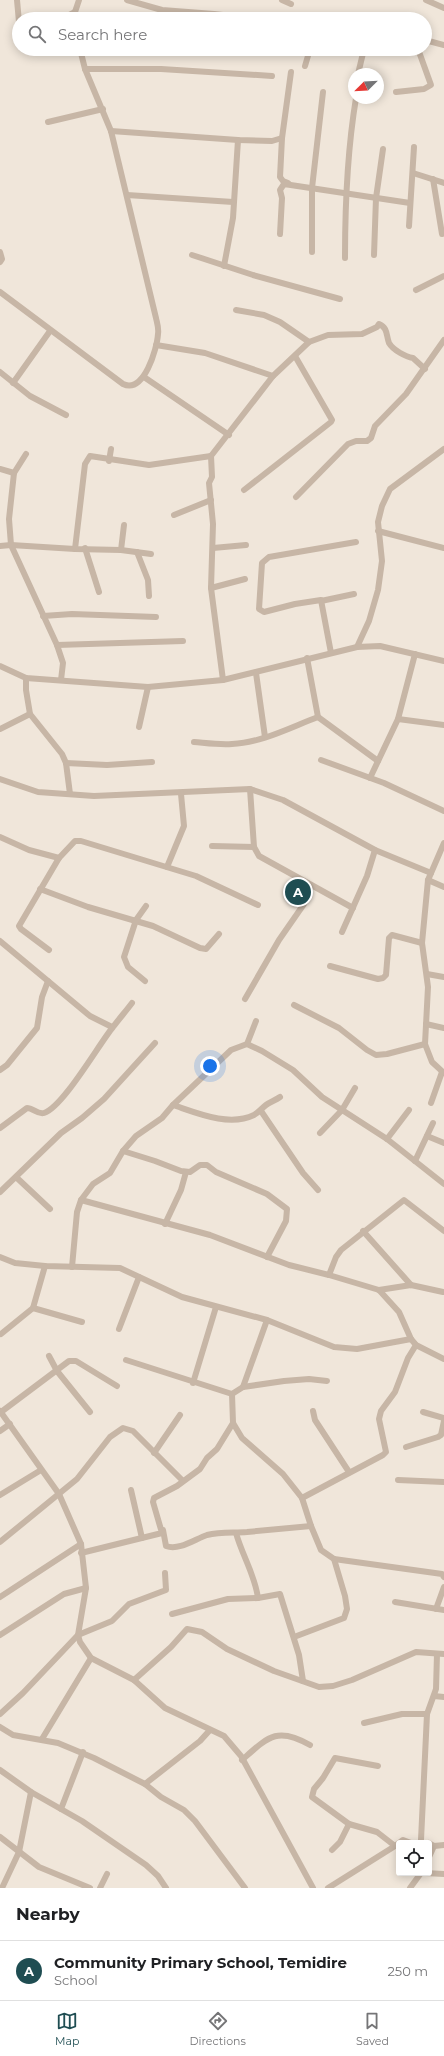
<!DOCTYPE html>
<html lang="en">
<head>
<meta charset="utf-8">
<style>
	:root { --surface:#fff; --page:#f6f6f6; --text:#202124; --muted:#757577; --line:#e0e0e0; --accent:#1f4d52 }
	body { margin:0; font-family:Montserrat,sans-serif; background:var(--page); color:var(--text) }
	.controls { position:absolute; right:12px; bottom:12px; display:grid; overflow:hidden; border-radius:4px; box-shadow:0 2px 10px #0003 }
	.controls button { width:36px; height:36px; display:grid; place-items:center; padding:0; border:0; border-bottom:1px solid var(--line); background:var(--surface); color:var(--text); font:20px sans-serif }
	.compass { position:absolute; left:348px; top:68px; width:36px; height:36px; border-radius:50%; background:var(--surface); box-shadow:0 2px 10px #0003; rotate:246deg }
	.you { position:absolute; left:210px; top:1066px; width:14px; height:14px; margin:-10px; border:3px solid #fff; border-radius:50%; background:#1a73e8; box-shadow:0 0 0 6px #1a73e833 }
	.badge { display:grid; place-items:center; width:26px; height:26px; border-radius:50%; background:var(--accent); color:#fff; font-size:13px; font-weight:700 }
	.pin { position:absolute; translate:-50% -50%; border:2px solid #fff; box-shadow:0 1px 4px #0006 }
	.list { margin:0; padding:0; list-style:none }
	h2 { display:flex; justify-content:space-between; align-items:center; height:52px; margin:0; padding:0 16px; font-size:17px }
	h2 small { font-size:13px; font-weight:400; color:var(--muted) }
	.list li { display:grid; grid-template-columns:26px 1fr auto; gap:12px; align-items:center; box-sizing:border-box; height:60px; padding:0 16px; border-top:1px solid var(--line) }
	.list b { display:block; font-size:15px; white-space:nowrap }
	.list p { margin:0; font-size:13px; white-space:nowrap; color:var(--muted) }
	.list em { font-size:13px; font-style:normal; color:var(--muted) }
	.icon { flex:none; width:22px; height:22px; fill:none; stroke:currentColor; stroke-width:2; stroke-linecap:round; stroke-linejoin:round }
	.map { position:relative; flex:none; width:444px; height:1888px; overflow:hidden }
	.search { position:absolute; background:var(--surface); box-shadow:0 2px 10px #0003; left:12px; right:12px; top:12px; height:44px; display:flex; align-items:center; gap:10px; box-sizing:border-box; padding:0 14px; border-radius:22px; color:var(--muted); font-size:15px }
	.sheet { height:112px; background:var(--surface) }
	nav { display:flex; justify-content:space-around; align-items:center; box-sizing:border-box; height:56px; border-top:1px solid var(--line); background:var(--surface); font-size:11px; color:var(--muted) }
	nav a { display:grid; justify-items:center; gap:2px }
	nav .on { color:var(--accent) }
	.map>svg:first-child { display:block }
</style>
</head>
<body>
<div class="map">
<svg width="444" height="1888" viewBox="0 0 444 1888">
	<rect width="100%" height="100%" fill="#f0e6da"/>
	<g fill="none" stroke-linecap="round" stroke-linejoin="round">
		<g stroke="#c7b6a6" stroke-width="6">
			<path d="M17 0 19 22"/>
			<path d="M127 0 162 10 214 14 258 19"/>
			<path d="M282 0 291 4"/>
			<path d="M426 0 444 8"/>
			<path d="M62 19 75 12"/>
			<path d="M76 19 75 12 79 0"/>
			<path d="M425 40 444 45"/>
			<path d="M305 66 310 49"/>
			<path d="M85 69H161L272 76"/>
			<path d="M358 74 364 49"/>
			<path d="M396 92 424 89 431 85 418 49"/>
			<path d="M48 122 103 109"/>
			<path d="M111 131 238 140 272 141 282 138"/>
			<path d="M413 173 444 183"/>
			<path d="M433 179 442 234"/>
			<path d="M288 183 283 181 280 177 282 138 291 72"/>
			<path d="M127 195 233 202"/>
			<path d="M409 226 414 147"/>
			<path d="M280 234 282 198 280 190 284 184 410 203"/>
			<path d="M0 252 2 259 0 262"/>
			<path d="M312 252V188L323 92"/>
			<path d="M192 255 253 275 340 299"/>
			<path d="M374 255 376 198 383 149"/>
			<path d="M345 258C345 203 347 152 356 98"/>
			<path d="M224 266 233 218 238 140"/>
			<path d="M416 290 444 276"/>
			<path d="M0 292 123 384C144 394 157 349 158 334 159 328 157 323 156 318L111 131 85 69 80 49"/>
			<path d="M236 310 264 315 280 322 309 342"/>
			<path d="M156 345 205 353 273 376"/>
			<path d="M0 372 30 396 66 415"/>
			<path d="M144 377 229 435"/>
			<path d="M13 383 50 331"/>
			<path d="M26 454 14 473 9 519 11 545 57 645 63 663 61 680"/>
			<path d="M211 456 212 477 209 483 213 524 211 588 223 680"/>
			<path d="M109 461 111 449"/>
			<path d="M0 469 14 473"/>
			<path d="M244 490 331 422 332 420 295 356"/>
			<path d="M296 497 348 444 356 441H367L371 438 375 426 406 394 444 340"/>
			<path d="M174 515 211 500"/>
			<path d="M378 531 444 548"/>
			<path d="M0 546 11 545 75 549 121 550 151 554"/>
			<path d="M85 548 99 592"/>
			<path d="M213 548 246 545"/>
			<path d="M75 549 85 464 90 456 149 465 211 456 273 376 309 342 328 335 362 334 377 327 379 324C388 328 386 335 389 343 393 350 406 357 413 358L425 369"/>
			<path d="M121 550 124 525"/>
			<path d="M137 552 148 580 149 596"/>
			<path d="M211 588 245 579"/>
			<path d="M321 601 354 594"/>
			<path d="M43 616 72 614 156 617"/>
			<path d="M57 645 183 641"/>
			<path d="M357 647 369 621 378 590 382 561 378 522 382 506 390 489 444 449"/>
			<path d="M331 653 321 600 295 604 264 612 259 609 262 563 269 557 356 542"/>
			<path d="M307 658 318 717 378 761"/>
			<path d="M0 666 26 678 148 687 223 680 357 647 380 646 444 661"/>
			<path d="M256 673 265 737"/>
			<path d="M26 678V690L30 714 62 754 66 763 70 794"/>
			<path d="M398 719 444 725"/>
			<path d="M139 727 148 687"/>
			<path d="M0 729 30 714"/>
			<path d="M194 742C206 743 219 745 232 744 261 743 291 727 318 717"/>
			<path d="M321 760 384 783 444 811"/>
			<path d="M66 763 107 765 152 762"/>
			<path d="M370 778 398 719 415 654"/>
			<path d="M0 779 38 792 94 796 250 789 283 800 375 850 431 873"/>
			<path d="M250 789 254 847"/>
			<path d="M0 837 29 850 59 858"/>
			<path d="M444 843 428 880 422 943 428 987 425 1044 432 1062 444 1073"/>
			<path d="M212 846 254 847 259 856 353 908"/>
			<path d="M167 867 184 826 181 794"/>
			<path d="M428 880 444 887"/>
			<path d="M40 889 88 907 153 926 200 948 206 949 219 934"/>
			<path d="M342 932 367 876 375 850"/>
			<path d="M0 941 90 1016 112 1027"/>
			<path d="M49 950 21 929 19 926 59 858 75 841H81L196 876 258 905"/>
			<path d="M330 966 378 979 383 978 386 975 389 938 392 935 422 943"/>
			<path d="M427 974 444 977"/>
			<path d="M145 981 128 967 124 957 136 920 146 906"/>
			<path d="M245 999 279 940 304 904 311 885"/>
			<path d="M294 1005 339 1028 367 1050 376 1055 387 1054 425 1044"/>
			<path d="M426 1024 444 1028"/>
			<path d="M247 1044 262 1051 293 1070 322 1097 387 1139 444 1184"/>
			<path d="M0 1070 7 1065 37 1028 42 997 48 981"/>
			<path d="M431 1103 442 1072"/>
			<path d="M173 1105C197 1113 229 1127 254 1115 259 1112 262 1108 266 1105 270 1102 276 1100 280 1097"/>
			<path d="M261 1111 303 1173 318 1190"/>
			<path d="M0 1128 27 1108C33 1108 38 1115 44 1113 63 1107 99 1044 113 1027 119 1019 126 1011 132 1003"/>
			<path d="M320 1133 342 1110 355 1088"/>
			<path d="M427 1136 444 1143"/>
			<path d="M387 1139 409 1110"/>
			<path d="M123 1151 155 1161 181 1171 190 1172 200 1165H207L216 1172 267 1194 287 1209 286 1221 267 1257"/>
			<path d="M415 1161 433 1123"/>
			<path d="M16 1177 50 1209"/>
			<path d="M0 1192 61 1133 82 1118 104 1099 155 1043"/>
			<path d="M81 1200 210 1235 289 1265 329 1275 379 1290 399 1312 411 1339"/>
			<path d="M165 1224 181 1190 186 1172"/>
			<path d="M363 1231 411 1285"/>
			<path d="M0 1257 15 1263 45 1266 120 1268 182 1297 267 1320 334 1347 357 1349 411 1339 416 1345 444 1359"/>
			<path d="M72 1267 77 1212 81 1200 93 1184 110 1173 123 1151 136 1136 162 1118 173 1105 231 1050 247 1044 256 1021"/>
			<path d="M329 1275 336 1257 341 1250 404 1200 444 1231"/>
			<path d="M379 1290 411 1285 443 1292"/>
			<path d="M33 1308 82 1322"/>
			<path d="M119 1329 139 1277"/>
			<path d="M1 1334 33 1308 45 1266"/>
			<path d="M49 1356 57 1371 90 1412"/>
			<path d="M126 1360 232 1394"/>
			<path d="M193 1383 216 1307"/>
			<path d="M243 1387 267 1320"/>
			<path d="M0 1411 59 1494 81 1544 86 1588 78 1635 80 1642 91 1658 134 1680 165 1708 224 1736 241 1756 313 1888"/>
			<path d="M313 1411 315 1420 349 1472"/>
			<path d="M1 1412 69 1361H76L117 1386"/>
			<path d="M423 1412 444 1418"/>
			<path d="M0 1431 10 1424"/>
			<path d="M406 1447 438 1437 441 1435 444 1421"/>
			<path d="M154 1453 180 1415"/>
			<path d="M398 1480 444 1482"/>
			<path d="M131 1490 142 1538"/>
			<path d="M0 1495 41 1470"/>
			<path d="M302 1498 383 1455 386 1452 379 1419 381 1411 395 1392 408 1358 416 1345"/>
			<path d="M163 1530 166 1546C179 1551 195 1539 207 1535 220 1532 233 1533 247 1532 268 1530 289 1528 311 1526"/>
			<path d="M236 1533C242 1555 255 1575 258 1598"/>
			<path d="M0 1542 77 1479 110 1437 123 1428 133 1431 183 1481"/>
			<path d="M81 1553 162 1533 153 1502 154 1498 177 1486 200 1469 207 1458 217 1449 233 1423"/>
			<path d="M334 1559 435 1573 442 1574 444 1577"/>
			<path d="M0 1597 81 1544"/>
			<path d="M395 1602 444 1610"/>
			<path d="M436 1609 444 1587"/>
			<path d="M172 1614 228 1599 258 1598 280 1594 299 1655 303 1681"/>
			<path d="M0 1635 64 1594 86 1588"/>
			<path d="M294 1637 344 1618 347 1609 345 1596 334 1559 321 1550 311 1526 302 1498 283 1474 242 1438 233 1423 232 1394 243 1387 284 1381 309 1379 327 1381"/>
			<path d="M134 1680 171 1647 187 1629 202 1632 227 1649 274 1671 319 1687 333 1686 352 1680 416 1652 444 1654"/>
			<path d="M434 1696 444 1697"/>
			<path d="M0 1714 23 1693 78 1635 112 1621 129 1604 166 1590 165 1573"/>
			<path d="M364 1723 402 1714H427"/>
			<path d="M0 1727 13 1735 58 1743 94 1758 145 1784 161 1797 184 1810 195 1821 245 1888"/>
			<path d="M42 1739 91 1658"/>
			<path d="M242 1760C268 1737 277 1726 310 1745"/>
			<path d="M378 1766 335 1758 323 1778 314 1789 312 1797 349 1824 377 1832 395 1846 403 1840 411 1843"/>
			<path d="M0 1770 31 1792 82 1821 146 1865 158 1876 166 1888"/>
			<path d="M145 1784 200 1741 210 1730"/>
			<path d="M61 1809 83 1752"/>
			<path d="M0 1837 39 1867 90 1888"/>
			<path d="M421 1840 427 1714 436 1689 437 1654"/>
			<path d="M429 1843 434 1846 444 1845"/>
			<path d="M332 1850 340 1842 349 1824"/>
			<path d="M429 1857 434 1846"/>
			<path d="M425 1873 444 1874"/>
			<path d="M2 1888 19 1852 31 1792"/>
			<path d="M100 1888 107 1874"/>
			<path d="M328 1888 395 1846"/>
			<path d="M410 1888 421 1873"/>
		</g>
	</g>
</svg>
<div class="controls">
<button><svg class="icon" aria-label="locate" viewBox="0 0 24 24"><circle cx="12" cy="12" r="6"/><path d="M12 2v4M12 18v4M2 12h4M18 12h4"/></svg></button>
</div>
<svg class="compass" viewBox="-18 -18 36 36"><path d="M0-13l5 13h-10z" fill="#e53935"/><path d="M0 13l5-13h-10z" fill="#757577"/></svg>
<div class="you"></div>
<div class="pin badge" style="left:298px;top:892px">A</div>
<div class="search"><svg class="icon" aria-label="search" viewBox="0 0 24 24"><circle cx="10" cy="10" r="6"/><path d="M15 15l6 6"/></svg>Search here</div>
</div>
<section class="sheet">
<h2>Nearby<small></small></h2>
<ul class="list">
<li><span class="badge">A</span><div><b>Community Primary School, Temidire</b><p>School</p></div><em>250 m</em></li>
</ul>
</section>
<nav>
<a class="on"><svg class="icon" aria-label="map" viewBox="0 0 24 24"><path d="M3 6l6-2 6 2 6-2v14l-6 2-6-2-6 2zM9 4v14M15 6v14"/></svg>Map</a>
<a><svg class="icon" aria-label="directions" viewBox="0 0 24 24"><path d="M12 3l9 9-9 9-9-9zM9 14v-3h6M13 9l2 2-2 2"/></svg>Directions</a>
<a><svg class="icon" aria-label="saved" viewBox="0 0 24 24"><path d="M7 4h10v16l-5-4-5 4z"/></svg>Saved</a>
</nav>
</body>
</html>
